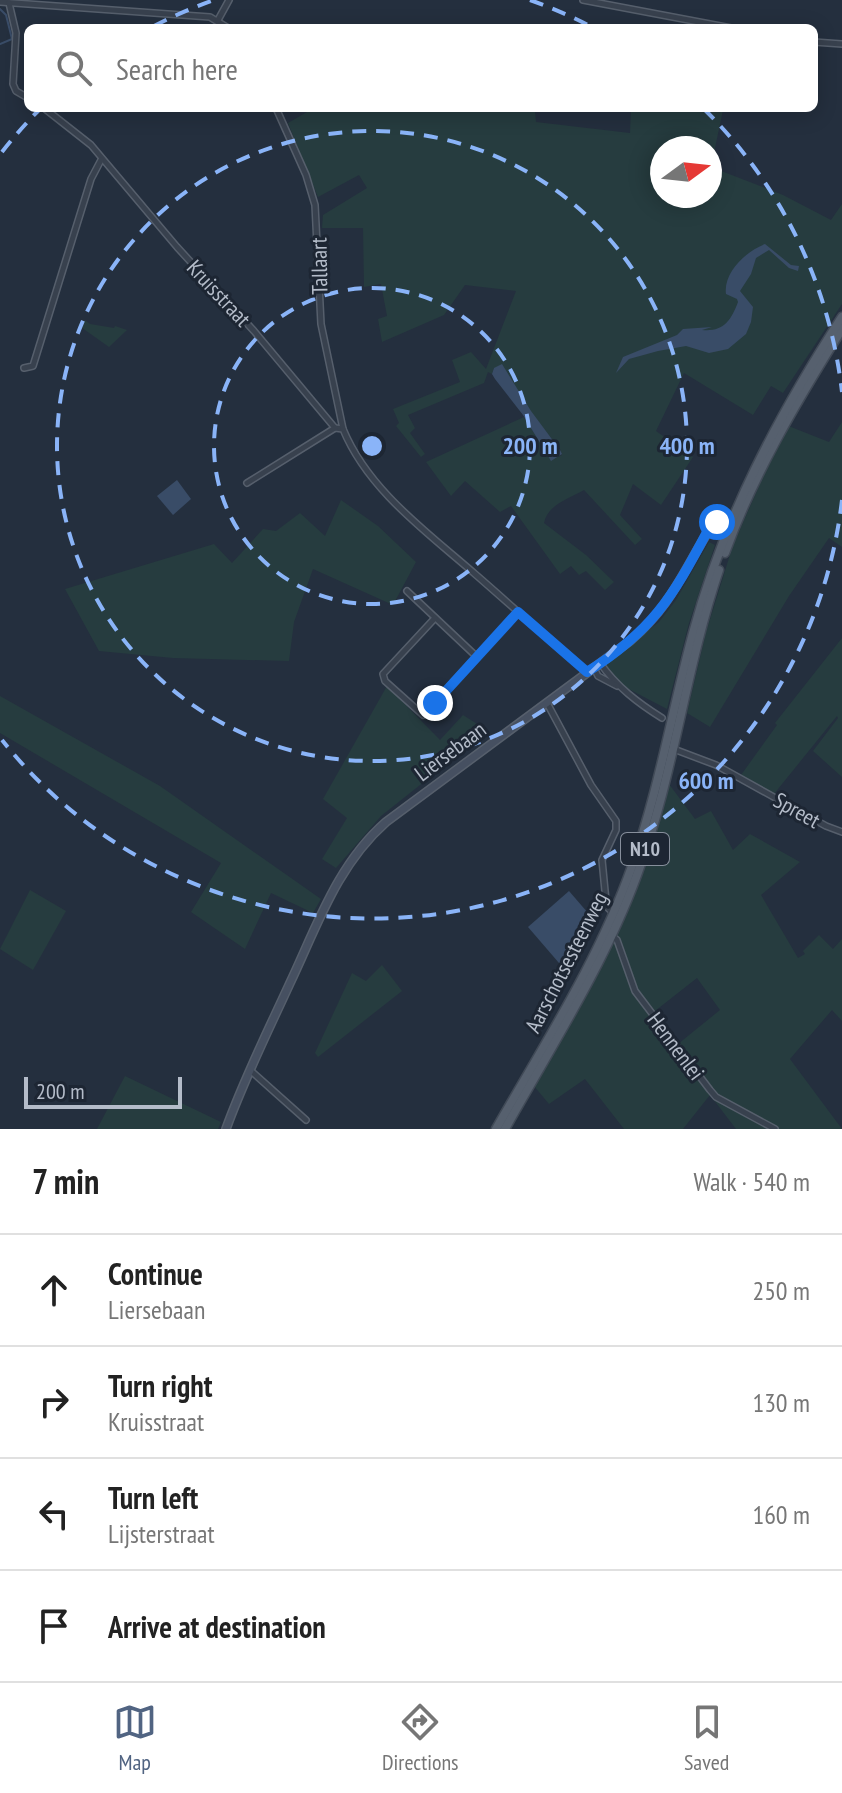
<!DOCTYPE html>
<html lang="en">
<head>
<meta charset="utf-8">
<style>
	:root { --surface:#fff; --page:#f6f6f6; --text:#222; --muted:#767676; --line:#e0e0e0; --accent:#516482 }
	body { margin:0; font-family:"PT Sans Narrow",sans-serif; background:var(--page); color:var(--text) }
	.compass { position:absolute; left:650px; top:136px; width:72px; height:72px; border-radius:50%; background:var(--surface); box-shadow:0 4px 20px #0003; rotate:75deg }
	.scale { position:absolute; left:24px; bottom:20px; width:158px; box-sizing:border-box; padding-left:8px; border:4px solid #b4bcc9; border-top:0; font-size:22px; line-height:28px; white-space:nowrap; color:#b4bcc9; -webkit-text-stroke:6px #1d2633; paint-order:stroke }
	.stop { position:absolute; width:24px; height:24px; margin:-18px; border:6px solid #1a73e8; border-radius:50%; background:#fff }
	.stop.end { background:#1a73e8; border-color:#fff; box-shadow:0 2px 8px #0008 }
	.list { margin:0; padding:0; list-style:none }
	h2 { display:flex; justify-content:space-between; align-items:center; height:104px; margin:0; padding:0 32px; font-size:34px }
	h2 small { font-size:26px; font-weight:400; color:var(--muted) }
	.list li { display:grid; grid-template-columns:52px 1fr auto; gap:24px; align-items:center; box-sizing:border-box; height:112px; padding:0 32px; border-top:2px solid var(--line) }
	.list b { display:block; font-size:30px; white-space:nowrap }
	.list p { margin:0; font-size:26px; white-space:nowrap; color:var(--muted) }
	.list em { font-size:26px; font-style:normal; color:var(--muted) }
	.icon { flex:none; width:44px; height:44px; fill:none; stroke:currentColor; stroke-width:2; stroke-linecap:round; stroke-linejoin:round }
	.map { position:relative; flex:none; width:842px; height:1129px; overflow:hidden }
	.search { position:absolute; background:var(--surface); box-shadow:0 4px 20px #0003; left:24px; right:24px; top:24px; height:88px; display:flex; align-items:center; gap:20px; box-sizing:border-box; padding:0 28px; border-radius:12px; color:var(--muted); font-size:30px }
	.sheet { height:552px; background:var(--surface) }
	nav { display:flex; justify-content:space-around; align-items:center; box-sizing:border-box; height:112px; border-top:2px solid var(--line); background:var(--surface); font-size:22px; color:var(--muted) }
	nav a { display:grid; justify-items:center; gap:4px }
	nav .on { color:var(--accent) }
	.map>svg:first-child { display:block }
</style>
</head>
<body>
<div class="map">
<svg width="842" height="1129" viewBox="0 0 842 1129">
	<rect width="100%" height="100%" fill="#242f3e"/>
	<g fill="#263c3f" fill-rule="evenodd">
		<path d="M314 108H530L535 112 536 122 630 133 631 108 723 110 711 167 783 195 831 220 842 204V304L783 393 771 386 753 415 684 373 656 431 693 457 661 505 633 484 620 515 642 539 635 545 584 490C570 498 547 505 544 523L586 555 614 582 605 590 586 571 579 575 571 566 560 574 511 506 500 512 465 481 451 496 426 462 524 417 551 460 562 455 560 449 494 368 492 374 488 372 484 383 408 415 415 428 410 433 425 454 421 457 396 426 399 423 393 409 460 382 452 360 471 352 486 369 516 291 465 285 444 315 382 342 378 319 387 316 381 284 364 287 363 228H322L323 215 367 188 359 175 318 197 288 123ZM662 148H710V196H662Z"/>
		<path d="M85 320 90 324 114 328 115 326 127 330 109 347 78 325Z"/>
		<path d="M842 422V547L829 538 789 596 710 727 687 713 706 632 733 545 786 425 829 442Z"/>
		<path d="M341 500 378 526 416 562 393 605 313 569 294 622 289 661 173 658 99 651 65 589 214 544 232 563 263 529 276 531 300 513 325 536Z"/>
		<path d="M709 542 715 545 689 623 667 709 621 685 604 665 659 622 676 600Z"/>
		<path d="M842 638V777L813 751 838 718 837 716 774 794 741 775 777 725 775 723Z"/>
		<path d="M387 686 440 740 463 715 488 731 381 816 336 868 322 859 347 818 323 799Z"/>
		<path d="M0 696 160 786 321 899 313 913 271 893 245 949 191 912 221 863 0 733Z"/>
		<path d="M669 784 695 819 711 811 733 850 750 834 800 862 761 895 798 958 805 954 803 951 819 935 833 949 842 939V1021L832 1010 790 1059 842 1129H736L710 1095 683 1129H624L585 1079 549 1104 534 1086 615 941 629 985 637 997 710 1095 714 1093 678 1044 720 1010 697 978 655 1011 637 989 621 940 616 936 646 866Z"/>
		<path d="M30 890 66 911 33 970 0 949Z"/>
		<path d="M382 965 402 991 318 1057 315 1053 352 973 366 981Z"/>
		<path d="M125 1076 221 1122 218 1129H97Z"/>
	</g>
	<g fill="#394c67">
		<path d="M765 244 791 265 799 266 798 271 789 268 769 250 756 258 751 274 740 291 753 307 751 322 746 334 728 349 709 353 686 346 658 351 629 359 616 373 623 357 677 335 683 329 712 327 702 330C723 332 731 321 738 302L737 299 726 294C723 273 746 251 765 244Z"/>
		<path d="M502 364 531 411 560 450 562 454 551 461 523 415 495 379 492 374 494 368Z"/>
		<path d="M177 480 191 499 173 515 157 496Z"/>
		<path d="M569 891 588 913 564 962 559 963 528 927Z"/>
	</g>
	<g fill="none" stroke-linecap="round" stroke-linejoin="round">
		<path stroke="#394c67" stroke-width="2" d="M0 9 6 15 12 39 0 44"/>
		<g stroke="#565f6c" stroke-width="8">
			<g id="street">
				<path d="M583 0 731 28"/>
				<path d="M0 2 210 17 228 28"/>
				<path d="M9 3 16 33 13 84 16 91 28 98"/>
				<path d="M218 20 229 0"/>
				<path d="M814 42 842 44"/>
				<path d="M44 108 91 145 177 247 254 331 335 428 343 429C368 490 427 532 475 574 513 607 549 640 587 672"/>
				<path d="M276 108 306 175 315 205 321 324 343 429"/>
				<path d="M24 368 33 366 91 179 101 160"/>
				<path d="M247 483 335 428"/>
				<path d="M407 591 477 657"/>
				<path d="M435 618 383 674 385 681 423 715 518 612"/>
				<path d="M600 663C617 687 638 703 662 718"/>
				<path d="M594 668 598 676 617 686"/>
				<path d="M547 703 591 785 616 821V830L602 860 606 901 607 907 614 914"/>
				<path d="M671 748 716 765 826 826 842 832"/>
				<path d="M611 935 617 940 635 991 710 1090 716 1097 775 1129"/>
				<path d="M250 1070 306 1120"/>
			</g>
		</g>
		<g stroke="#565f6c" stroke-width="10">
			<path id="secondary" d="M226 1129C244 1079 268 1031 290 983 317 926 337 865 386 822L630 641C674 603 683 570 713 524L722 522 734 524"/>
		</g>
		<g stroke="#414a57" stroke-width="11">
			<g id="primary">
				<path d="M725 553C754 473 797 401 842 329"/>
				<path d="M496 1129C545 1043 599 960 632 866 659 790 672 710 693 633 724 518 778 416 842 317"/>
				<path d="M505 1129C551 1047 604 965 637 875 674 776 685 670 719 570"/>
			</g>
		</g>
		<use href="#street" stroke="#38414e" stroke-width="5"/>
		<use href="#secondary" stroke="#465061" stroke-width="7"/>
		<use href="#primary" stroke="#56606e" stroke-width="8"/>
	</g>
	<g fill="none" stroke-linecap="round" stroke-linejoin="round">
		<path stroke="#1a73e8" stroke-width="10" d="M435 703 518 612 587 672C652 631 672 598 707 532L717 522"/>
	</g>
	<g fill="none" stroke="#8ab4f8" stroke-width="4" stroke-dasharray="14 10">
		<circle cx="372" cy="446" r="158"/>
		<circle cx="372" cy="446" r="315"/>
		<path d="M842 500A473 473 0 0 1 2 740M2 152A473 473 0 0 1 40 109M154 26A473 473 0 0 1 214 0M530 0A473 473 0 0 1 590 26M704 109A473 473 0 0 1 842 392"/>
	</g>
	<g text-anchor="middle" stroke-width="6" stroke-linejoin="round" paint-order="stroke">
		<rect fill="#1d2633" stroke="#878f9c" stroke-width="2" x="621" y="833" width="48" height="32" rx="6"/>
		<g font-size="20" font-weight="bold" fill="#b4bcc9">
			<text x="645" y="856">N10</text>
		</g>
		<g font-size="22" fill="#b4bcc9" stroke="#1d2633">
			<text transform="translate(319 266) rotate(-91)" y="8">Tallaart</text>
			<text transform="translate(219 293) rotate(47)" y="8">Kruisstraat</text>
			<text transform="translate(450 751) rotate(-37)" y="8">Liersebaan</text>
			<text transform="translate(797 810) rotate(29)" y="8">Spreet</text>
			<text transform="translate(566 962) rotate(-63)" y="8">Aarschotsesteenweg</text>
			<text transform="translate(676 1046) rotate(53)" y="8">Hennenlei</text>
		</g>
	</g>
	<circle cx="372" cy="446" r="12" fill="#8ab4f8" stroke="#1d2633" stroke-width="4"/>
	<g font-size="24" text-anchor="middle" font-weight="bold" fill="#8ab4f8" stroke="#1d2633" stroke-width="6" stroke-linejoin="round" paint-order="stroke">
		<text x="530" y="454">200 m</text>
		<text x="687" y="454">400 m</text>
		<text x="706" y="789">600 m</text>
	</g>
</svg>
<svg class="compass" viewBox="-18 -18 36 36"><path d="M0-13l5 13h-10z" fill="#e53935"/><path d="M0 13l5-13h-10z" fill="#767676"/></svg>
<div class="scale">200 m</div>
<div class="stop" style="left:717px;top:522px"></div>
<div class="stop end" style="left:435px;top:703px"></div>
<div class="search"><svg class="icon" aria-label="search" viewBox="0 0 24 24"><circle cx="10" cy="10" r="6"/><path d="M15 15l6 6"/></svg>Search here</div>
</div>
<section class="sheet">
<h2>7 min<small>Walk · 540 m</small></h2>
<ul class="list">
<li><svg class="icon" aria-label="ahead" viewBox="0 0 24 24"><path d="M12 20V5M6 11l6-6 6 6"/></svg><div><b>Continue</b><p>Liersebaan</p></div><em>250 m</em></li>
<li><svg class="icon" aria-label="right" viewBox="0 0 24 24"><path d="M7 20v-9h11M14 6l5 5-5 5"/></svg><div><b>Turn right</b><p>Kruisstraat</p></div><em>130 m</em></li>
<li><svg class="icon" aria-label="left" viewBox="0 0 24 24"><path d="M17 20v-9H6M10 6l-5 5 5 5"/></svg><div><b>Turn left</b><p>Lijsterstraat</p></div><em>160 m</em></li>
<li><svg class="icon" aria-label="arrive" viewBox="0 0 24 24"><path d="M6 21V4h12l-3 4 3 4H6"/></svg><div><b>Arrive at destination</b></div></li>
</ul>
</section>
<nav>
<a class="on"><svg class="icon" aria-label="map" viewBox="0 0 24 24"><path d="M3 6l6-2 6 2 6-2v14l-6 2-6-2-6 2zM9 4v14M15 6v14"/></svg>Map</a>
<a><svg class="icon" aria-label="directions" viewBox="0 0 24 24"><path d="M12 3l9 9-9 9-9-9zM9 14v-3h6M13 9l2 2-2 2"/></svg>Directions</a>
<a><svg class="icon" aria-label="saved" viewBox="0 0 24 24"><path d="M7 4h10v16l-5-4-5 4z"/></svg>Saved</a>
</nav>
</body>
</html>
